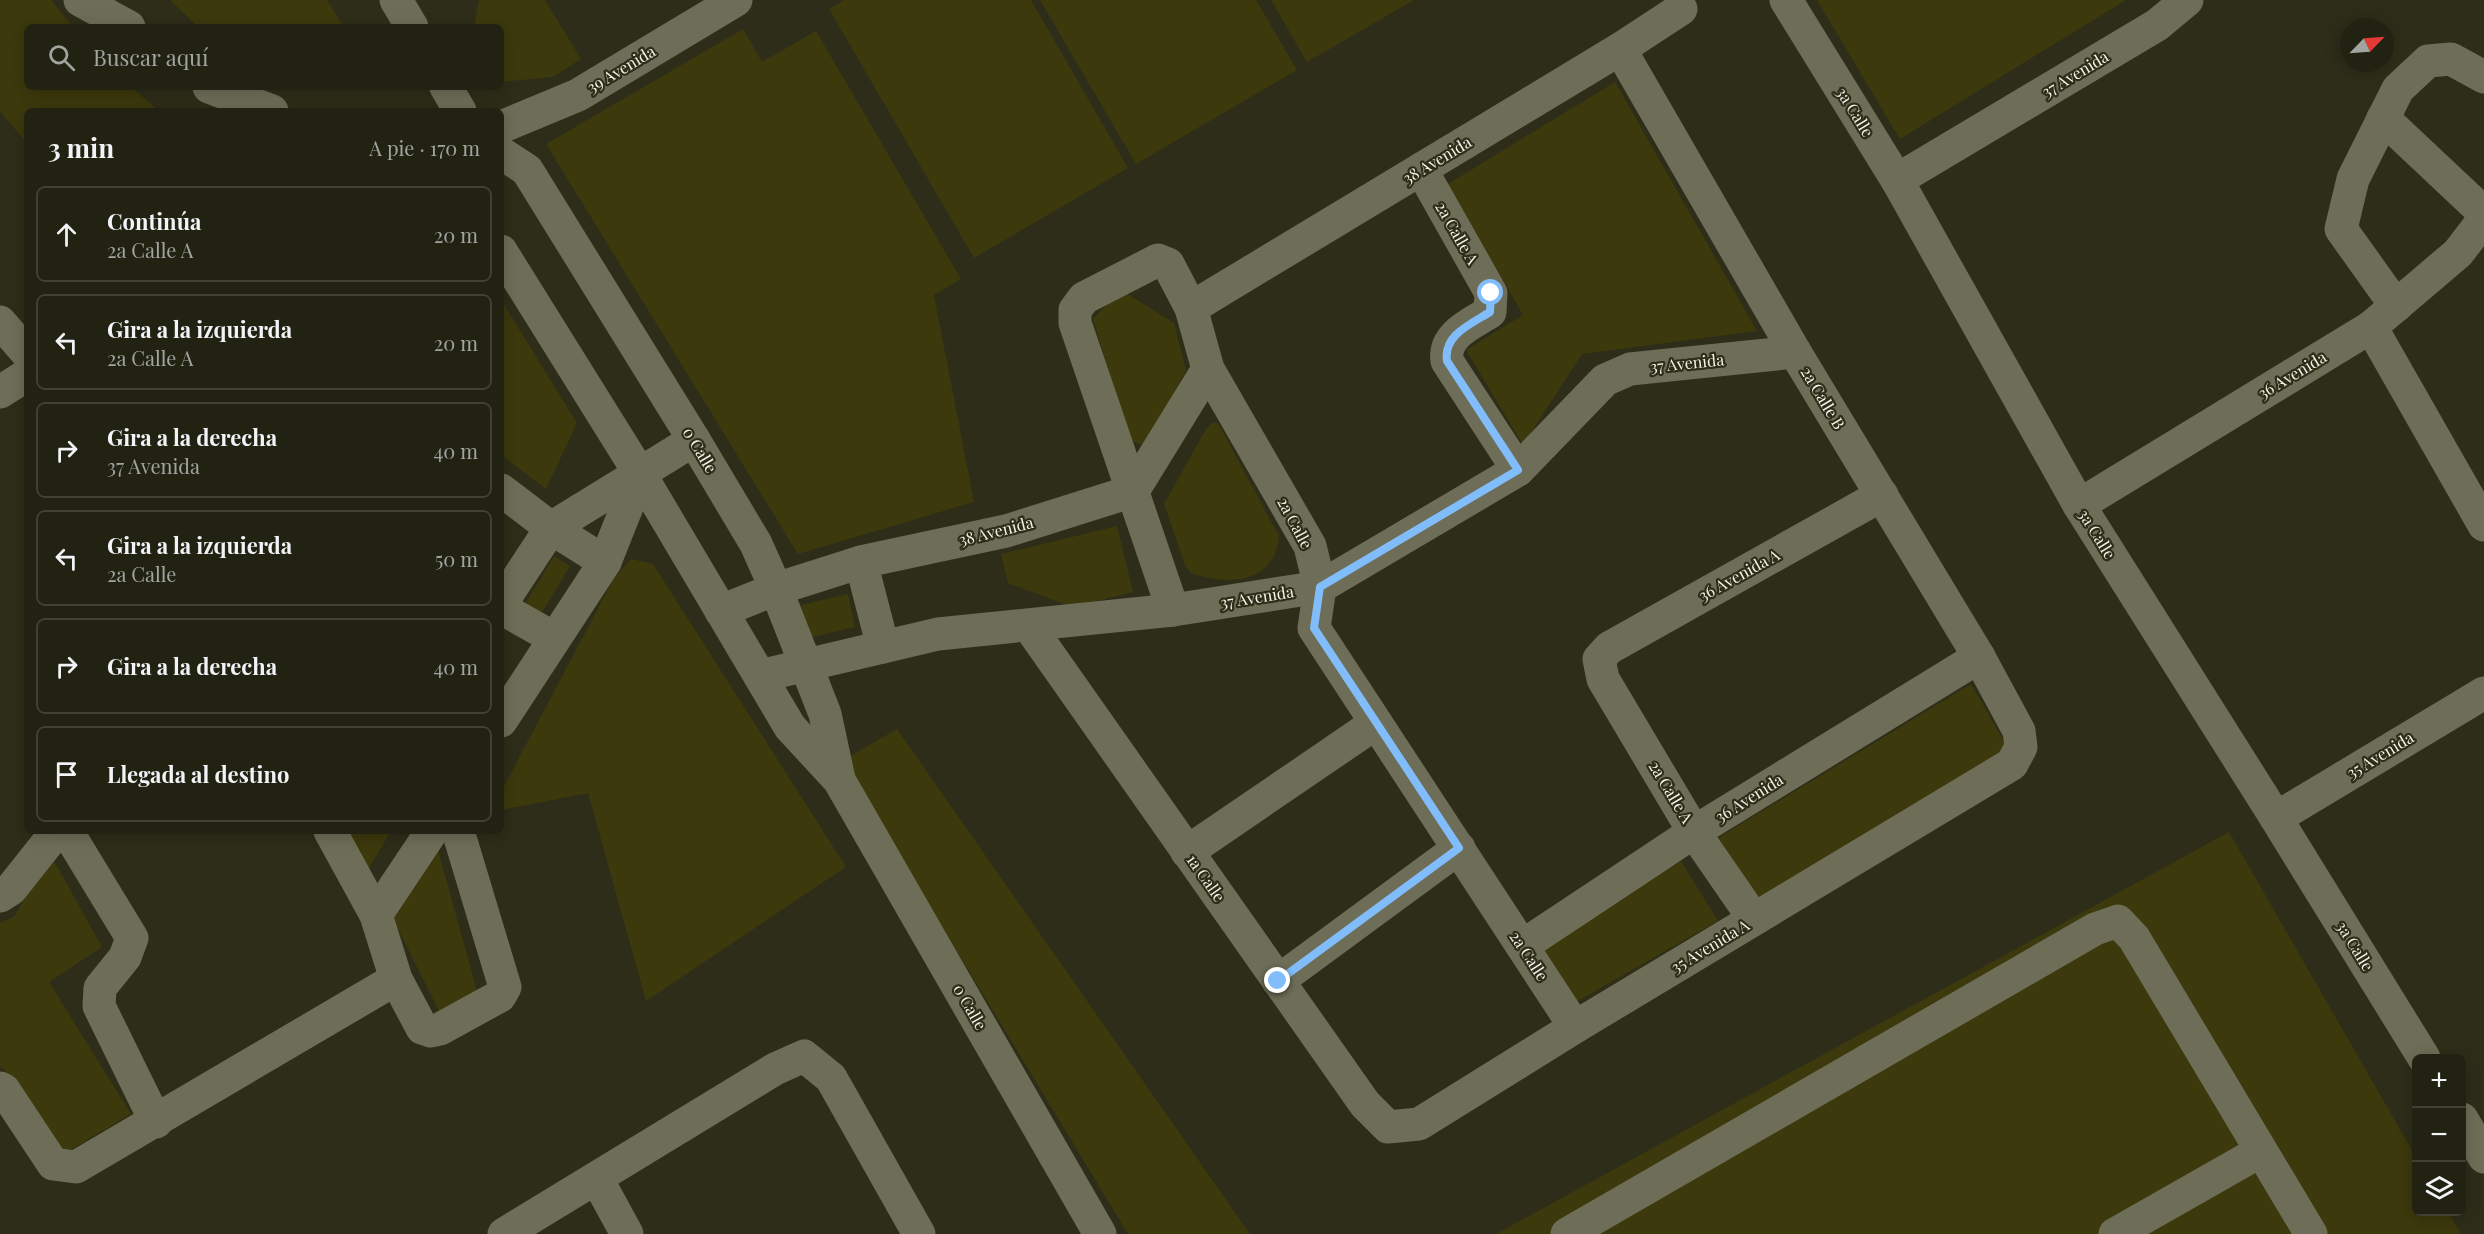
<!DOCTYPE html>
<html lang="es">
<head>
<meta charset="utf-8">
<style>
	:root { --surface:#222213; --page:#2e2f21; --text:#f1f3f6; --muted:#a2a4a0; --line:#3f3f33 }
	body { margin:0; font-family:"Playfair Display",serif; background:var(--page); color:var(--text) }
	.controls { position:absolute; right:18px; bottom:18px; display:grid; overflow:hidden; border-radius:9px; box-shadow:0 3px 15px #0003 }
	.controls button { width:54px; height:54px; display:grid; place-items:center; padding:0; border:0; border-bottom:2px solid var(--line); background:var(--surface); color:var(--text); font:30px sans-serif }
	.compass { position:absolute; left:2340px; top:18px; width:54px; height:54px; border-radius:50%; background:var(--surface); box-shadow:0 3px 15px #0003; rotate:65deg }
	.stop { position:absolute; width:18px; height:18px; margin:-14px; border:4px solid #80bdfa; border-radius:50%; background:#fff }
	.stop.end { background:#80bdfa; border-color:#fff; box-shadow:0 2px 6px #0008 }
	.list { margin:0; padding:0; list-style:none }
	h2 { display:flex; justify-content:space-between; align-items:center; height:78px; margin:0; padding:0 24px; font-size:26px }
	h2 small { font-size:20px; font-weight:400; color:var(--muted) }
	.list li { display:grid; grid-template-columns:39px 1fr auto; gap:18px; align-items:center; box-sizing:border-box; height:96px; margin:0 12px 12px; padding:0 12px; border:2px solid var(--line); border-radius:9px }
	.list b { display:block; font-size:22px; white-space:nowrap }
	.list p { margin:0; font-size:20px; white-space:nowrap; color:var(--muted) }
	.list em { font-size:20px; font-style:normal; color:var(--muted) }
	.icon { flex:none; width:33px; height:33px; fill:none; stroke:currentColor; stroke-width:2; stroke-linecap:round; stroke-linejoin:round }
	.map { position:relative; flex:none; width:2484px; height:1234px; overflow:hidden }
	.search { position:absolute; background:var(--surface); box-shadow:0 3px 15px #0003; left:24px; top:24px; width:480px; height:66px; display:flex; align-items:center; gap:15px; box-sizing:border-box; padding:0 21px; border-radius:9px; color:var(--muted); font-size:22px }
	.panel { position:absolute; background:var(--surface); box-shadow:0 3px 15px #0003; left:24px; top:108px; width:480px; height:726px; border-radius:9px }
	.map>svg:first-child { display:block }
</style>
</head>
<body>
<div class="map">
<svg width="2484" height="1234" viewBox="0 0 2484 1234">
	<rect width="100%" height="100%" fill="#2e2d19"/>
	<g fill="#3c390d">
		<path d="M0 0H51L73 27H27V87H131L159 111H27V143L0 112Z"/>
		<path d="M170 0H327L344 27H198Z"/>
		<path d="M479 0H545L581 59 553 77 501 82V27H474Z"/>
		<path d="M844 0H1031L1128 168 974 258 829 9Z"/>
		<path d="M1040 0H1256L1297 70 1136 164Z"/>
		<path d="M1271 0H1414L1307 62Z"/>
		<path d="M1817 0H2126L1900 139Z"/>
		<path d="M743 29 762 62 816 31 961 279 934 295 974 502 798 554 546 144Z"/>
		<path d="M1615 82 1757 331 1582 354 1523 445 1466 350 1523 315 1448 184Z"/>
		<path d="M1121 290 1174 323 1186 370 1146 447 1129 439 1093 319Z"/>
		<path d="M501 300 577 423 546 489 501 455Z"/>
		<path d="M1212 423H1218L1279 536C1275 584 1228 586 1191 573L1185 565 1164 504 1206 429Z"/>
		<path d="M1117 526 1133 592 1072 607 1008 583 1001 554Z"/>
		<path d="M554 556 570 566 541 614 525 604Z"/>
		<path d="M631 559 653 564 846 867 646 1001 588 793 501 810V792L614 578Z"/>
		<path d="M848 594 855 627 809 638 801 605Z"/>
		<path d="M1971 684 2013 757 1753 906 1713 841Z"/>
		<path d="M897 729 1250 1234H1128L842 761Z"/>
		<path d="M343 831H391L366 873Z"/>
		<path d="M2229 832 2416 1157V1212H2448L2461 1234H1496Z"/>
		<path d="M436 843 477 991 439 1011 391 915Z"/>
		<path d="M49 852 102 947 49 982 131 1114 58 1157 3 1068 0 1067V923L15 916Z"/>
		<path d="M1681 861 1718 921 1574 1003 1537 951Z"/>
	</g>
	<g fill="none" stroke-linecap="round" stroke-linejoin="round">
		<g stroke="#6e6d57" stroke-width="33">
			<path d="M396 0 412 27"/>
			<path d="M1786 0 1897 180 2079 505 2276 818 2424 1058"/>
			<path d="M446 87 460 111"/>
			<path d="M2383 118 2484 213"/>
			<path d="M501 127 578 95 736 0"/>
			<path d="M1421 169 1491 293 1490 312C1471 324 1443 335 1447 361L1518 470"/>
			<path d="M1897 180 2157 25 2187 0"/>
			<path d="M2396 306 2341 229 2353 179 2398 89 2428 61 2451 59 2484 77"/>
			<path d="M1191 308 1620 49 1681 9"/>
			<path d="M0 322 27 353"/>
			<path d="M2371 327 2484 525"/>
			<path d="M0 392 27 375"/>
			<path d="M501 490 551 528 605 562"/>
			<path d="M2079 505 2371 327 2458 253 2484 219"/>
			<path d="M861 562 883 647"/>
			<path d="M501 604 551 528 694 440"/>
			<path d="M501 608 554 638"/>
			<path d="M1173 610 1075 323V310L1084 298 1158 260 1168 264 1191 308 1208 369 1310 546 1320 587 1314 628 1575 1027"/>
			<path d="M721 611 776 589 861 562 1006 531 1133 491 1208 369"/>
			<path d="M1029 626 1365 1104 1388 1127 1419 1124 1575 1027 2012 764 2021 747 2019 731 1979 657 1795 352 1620 49"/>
			<path d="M760 676 938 634 1173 610 1320 587 1518 470 1605 380 1630 369 1795 352"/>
			<path d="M501 721 605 562 640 474"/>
			<path d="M2276 818 2484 693"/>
			<path d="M67 831 132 938 125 957 100 988 99 1006 156 1122"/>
			<path d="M330 831 376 915 396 979 422 1028 431 1031 440 1029 500 996 505 987 458 831"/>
			<path d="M1187 852 1376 723"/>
			<path d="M0 896 11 889 57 831"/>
			<path d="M376 915 432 831"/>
			<path d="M1754 919 1694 832 1603 679 1599 659 1609 648 1882 495"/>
			<path d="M1522 946 1694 832 1979 657"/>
			<path d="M1278 981 1459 848"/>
			<path d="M0 1088 4 1090 53 1164 76 1167 396 979"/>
			<path d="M2462 1119 2484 1157"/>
			<path d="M597 1179 627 1234"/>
			<path d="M504 1234 775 1069 804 1056 831 1078 919 1234"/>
			<path d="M1567 1234 2095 929 2118 921 2134 938 2311 1234"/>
			<path d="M2115 1234 2261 1151"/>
		</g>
		<g stroke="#6e6d57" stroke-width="33">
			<path d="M80 0 129 27"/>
			<path d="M209 87 272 111"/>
			<path d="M501 153 527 170 694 440 756 544 776 589 825 714 839 779"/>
			<path d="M501 251 640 474 790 727 839 780 1100 1234"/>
		</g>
	</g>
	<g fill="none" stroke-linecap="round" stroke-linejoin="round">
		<path stroke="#80bdfa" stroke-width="8" d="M1278 981 1459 848 1314 628 1320 587 1518 470 1447 361C1443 335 1471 324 1490 312L1491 293"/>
	</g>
	<g text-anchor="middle" stroke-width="4.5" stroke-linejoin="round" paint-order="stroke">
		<g font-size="16" fill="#f3f3e7" stroke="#2e2d19">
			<text transform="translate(621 69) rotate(-31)" y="6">39 Avenida</text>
			<text transform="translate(2075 74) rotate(-31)" y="6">37 Avenida</text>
			<text transform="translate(1855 112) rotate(58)" y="6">3a Calle</text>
			<text transform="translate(1437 160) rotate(-31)" y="6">38 Avenida</text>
			<text transform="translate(1457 233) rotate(60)" y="6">2a Calle A</text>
			<text transform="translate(1687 363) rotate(-6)" y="6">37 Avenida</text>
			<text transform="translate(2292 375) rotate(-31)" y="6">36 Avenida</text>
			<text transform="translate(1823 398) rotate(59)" y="6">2a Calle B</text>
			<text transform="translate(700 450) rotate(59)" y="6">0 Calle</text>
			<text transform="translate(1295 523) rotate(62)" y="6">2a Calle</text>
			<text transform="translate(996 531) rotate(-14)" y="6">38 Avenida</text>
			<text transform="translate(2097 534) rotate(58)" y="6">3a Calle</text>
			<text transform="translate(1739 575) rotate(-29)" y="6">36 Avenida A</text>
			<text transform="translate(1257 597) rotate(-9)" y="6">37 Avenida</text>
			<text transform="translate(2380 755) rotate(-31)" y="6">35 Avenida</text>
			<text transform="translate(1671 792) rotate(59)" y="6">2a Calle A</text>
			<text transform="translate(1749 798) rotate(-32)" y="6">36 Avenida</text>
			<text transform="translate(1206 878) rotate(55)" y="6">1a Calle</text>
			<text transform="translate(1710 946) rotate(-31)" y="6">35 Avenida A</text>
			<text transform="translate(2355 946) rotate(58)" y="6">3a Calle</text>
			<text transform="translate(1529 956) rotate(57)" y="6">2a Calle</text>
			<text transform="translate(970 1007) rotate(60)" y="6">0 Calle</text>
		</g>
	</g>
</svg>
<div class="controls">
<button>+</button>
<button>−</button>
<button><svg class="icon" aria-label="layers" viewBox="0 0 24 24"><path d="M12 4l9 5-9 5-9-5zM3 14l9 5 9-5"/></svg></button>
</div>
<svg class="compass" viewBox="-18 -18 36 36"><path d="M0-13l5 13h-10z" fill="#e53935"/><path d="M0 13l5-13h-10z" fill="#a2a4a0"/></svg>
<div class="stop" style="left:1491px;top:293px"></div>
<div class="stop end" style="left:1278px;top:981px"></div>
<div class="search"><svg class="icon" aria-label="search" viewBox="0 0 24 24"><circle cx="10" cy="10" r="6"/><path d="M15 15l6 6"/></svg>Buscar aquí</div>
<section class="panel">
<h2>3 min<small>A pie · 170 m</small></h2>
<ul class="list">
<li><svg class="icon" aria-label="ahead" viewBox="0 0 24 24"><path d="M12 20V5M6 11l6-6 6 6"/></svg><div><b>Continúa</b><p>2a Calle A</p></div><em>20 m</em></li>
<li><svg class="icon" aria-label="left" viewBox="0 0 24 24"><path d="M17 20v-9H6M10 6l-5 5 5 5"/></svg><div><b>Gira a la izquierda</b><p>2a Calle A</p></div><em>20 m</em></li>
<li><svg class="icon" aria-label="right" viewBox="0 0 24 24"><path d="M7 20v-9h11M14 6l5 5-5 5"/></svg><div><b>Gira a la derecha</b><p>37 Avenida</p></div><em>40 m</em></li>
<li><svg class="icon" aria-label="left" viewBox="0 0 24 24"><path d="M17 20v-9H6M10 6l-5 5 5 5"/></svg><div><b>Gira a la izquierda</b><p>2a Calle</p></div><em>50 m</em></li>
<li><svg class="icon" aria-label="right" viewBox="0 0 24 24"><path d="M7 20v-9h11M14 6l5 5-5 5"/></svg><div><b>Gira a la derecha</b></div><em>40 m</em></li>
<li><svg class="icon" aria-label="arrive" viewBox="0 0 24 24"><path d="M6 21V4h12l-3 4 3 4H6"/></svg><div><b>Llegada al destino</b></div></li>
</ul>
</section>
</div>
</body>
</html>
